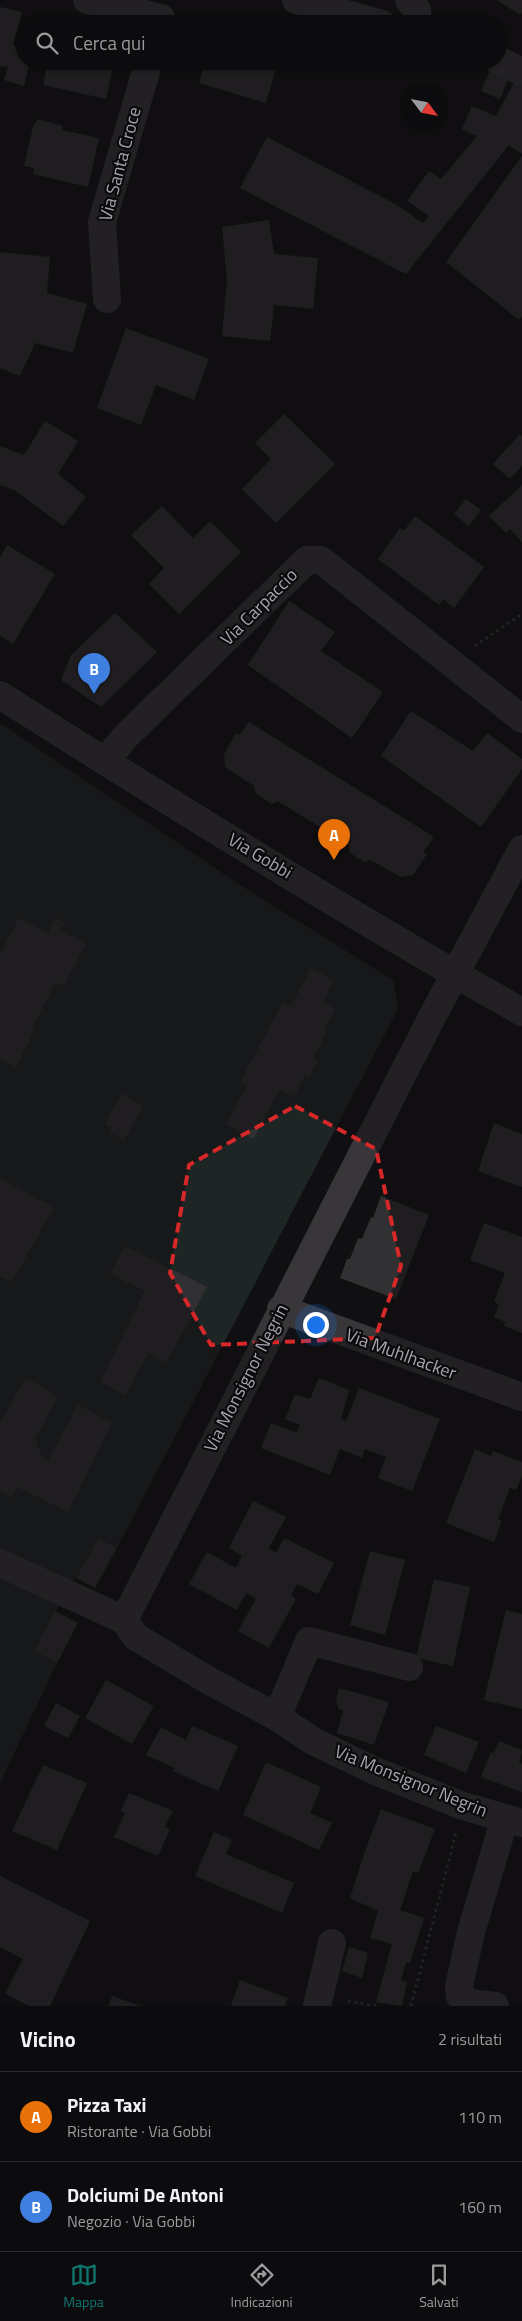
<!DOCTYPE html>
<html lang="it">
<head>
<meta charset="utf-8">
<style>
	:root { --surface:#0c0b0d; --page:#151416; --text:#f1f3f6; --muted:#9a9b9d; --line:#2c2b2e; --accent:#0f766e }
	body { margin:0; font-family:"Titillium Web",sans-serif; background:var(--page); color:var(--text) }
	.compass { position:absolute; left:402px; top:85px; width:45px; height:45px; border-radius:50%; background:var(--surface); box-shadow:0 1px 4px #0004; rotate:122deg }
	.you { position:absolute; left:315px; top:1324px; width:18px; height:18px; margin:-12px; border:4px solid #fff; border-radius:50%; background:#1a73e8; box-shadow:0 0 0 8px #1a73e833 }
	.badge { display:grid; place-items:center; width:32px; height:32px; border-radius:50%; background:var(--accent); color:#fff; font-size:16px; font-weight:700 }
	.pin { position:absolute; translate:-50% -41px; filter:drop-shadow(0 1px 2px #0008) }
	.pin::after { content:''; position:absolute; top:26px; width:18px; height:15px; background:inherit; clip-path:polygon(0 0,100% 0,50% 100%) }
	.list { margin:0; padding:0; list-style:none }
	h2 { display:flex; justify-content:space-between; align-items:center; height:65px; margin:0; padding:0 20px; font-size:21px }
	h2 small { font-size:16px; font-weight:400; color:var(--muted) }
	.list li { display:grid; grid-template-columns:32px 1fr auto; gap:15px; align-items:center; box-sizing:border-box; height:90px; padding:0 20px; border-top:1px solid var(--line) }
	.list b { display:block; font-size:19px; white-space:nowrap }
	.list p { margin:0; font-size:16px; white-space:nowrap; color:var(--muted) }
	.list em { font-size:16px; font-style:normal; color:var(--muted) }
	.icon { flex:none; width:28px; height:28px; fill:none; stroke:currentColor; stroke-width:2; stroke-linecap:round; stroke-linejoin:round }
	.map { position:relative; flex:none; width:522px; height:2006px; overflow:hidden }
	.search { position:absolute; background:var(--surface); box-shadow:0 1px 4px #0004; left:15px; right:15px; top:15px; height:55px; display:flex; align-items:center; gap:12px; box-sizing:border-box; padding:0 18px; border-radius:28px; color:var(--muted); font-size:19px }
	.sheet { height:245px; background:var(--surface) }
	nav { display:flex; justify-content:space-around; align-items:center; box-sizing:border-box; height:70px; border-top:1px solid var(--line); background:var(--surface); font-size:14px; color:var(--muted) }
	nav a { display:grid; justify-items:center; gap:2px }
	nav .on { color:var(--accent) }
	.map>svg:first-child { display:block }
</style>
</head>
<body>
<div class="map">
<svg width="522" height="2006" viewBox="0 0 522 2006">
	<rect width="100%" height="100%" fill="#100f11"/>
	<path fill="#1e2525" d="M0 723 240 885 393 980 398 1009 117 1548 98 1538 34 1651 57 1663 0 1783Z"/>
	<g fill="#313032">
		<path d="M497 0H522V13L520 15Z"/>
		<path d="M0 7 22 12 13 45 24 47V61H30L24 86 4 80 8 67 0 66Z"/>
		<path d="M48 61H114L106 99 43 85Z"/>
		<path d="M205 61H278L266 103 199 83Z"/>
		<path d="M490 71 508 80 500 99 481 91Z"/>
		<path d="M516 79 522 81V154L509 145 406 274 240 188 267 137 397 205 423 223 429 216 407 201 429 171 441 179 477 136 462 129 472 106 496 116Z"/>
		<path d="M37 119 63 126 62 130 99 138 88 187 33 174 34 168 24 166 34 123H36Z"/>
		<path d="M522 156V317L519 320 446 262Z"/>
		<path d="M269 220 274 254 318 258 313 309 274 305 270 341 222 336 227 280 222 227Z"/>
		<path d="M0 252 50 257 47 293 87 304 73 353 35 343 20 376 0 368Z"/>
		<path d="M126 328 209 359 194 400 156 385 141 425 97 408Z"/>
		<path d="M284 414 335 464 276 523 242 489 271 459 255 443Z"/>
		<path d="M45 421 78 441 58 474 86 497 63 526 16 491 0 485V446L24 455Z"/>
		<path d="M520 434 522 436V466L510 479 493 464Z"/>
		<path d="M522 485V542L510 529 506 533 489 516Z"/>
		<path d="M466 499 481 510 469 526 454 514Z"/>
		<path d="M162 506 193 538 210 521 241 552 179 614 149 584 164 568 131 535Z"/>
		<path d="M415 516 484 567 454 608 443 599 439 605 378 559 400 528 404 531Z"/>
		<path d="M7 545 55 574 13 644 0 636V558Z"/>
		<path d="M289 601 335 632 321 651 383 692 352 738 248 665Z"/>
		<path d="M115 613 157 652 101 707 61 680 71 655Z"/>
		<path d="M411 711 473 751 487 733 522 759V769L481 827 381 756Z"/>
		<path d="M249 722 434 837 423 852 427 854 413 875 401 877 370 860 364 862 350 853 349 845 278 801 272 804 256 794 254 786 225 767 224 754 236 733 240 735Z"/>
		<path d="M19 918 48 933 56 918 65 923 61 930 86 943 64 986 56 982 31 1030 34 1031 16 1067 0 1059V954Z"/>
		<path d="M311 968 334 981 323 1002 335 1009 324 1029 327 1031 313 1059 318 1061 309 1078 305 1076 294 1097 280 1089 253 1139 226 1124 247 1086 240 1082 283 1002 291 1006Z"/>
		<path d="M122 1093 143 1106 124 1140 109 1132 111 1128 105 1124Z"/>
		<path d="M494 1123 522 1134V1187L478 1171Z"/>
		<path d="M0 1179 54 1207 12 1282 0 1276Z"/>
		<path d="M381 1196 429 1215 396 1299 340 1278 347 1259H350L358 1238 362 1239 371 1217 373 1218Z"/>
		<path d="M484 1223 522 1237V1333L504 1326 505 1322 494 1317 499 1304 494 1302 505 1273 470 1260Z"/>
		<path d="M125 1246 207 1287 166 1363 148 1353 125 1395 100 1382 145 1291 110 1274Z"/>
		<path d="M26 1378 58 1396 35 1439 42 1457 48 1461 78 1405 112 1423 68 1512 17 1487 12 1497 0 1491V1423Z"/>
		<path d="M319 1378 349 1390 341 1419 346 1421 359 1388 440 1419 412 1491 378 1478 386 1457 365 1449 362 1458 340 1449 330 1475 261 1448 271 1423 297 1433 300 1425 285 1419 295 1394 310 1399Z"/>
		<path d="M475 1449 491 1456 493 1451 522 1462V1476L516 1490 510 1488 498 1519 502 1521 494 1542 446 1523Z"/>
		<path d="M253 1501 286 1517 269 1548 276 1553 284 1538 334 1563 318 1594 297 1584 291 1595 296 1599 269 1648 238 1631 256 1599 246 1593 237 1610 189 1584 207 1552 236 1568 242 1556 229 1548Z"/>
		<path d="M98 1538 117 1548 95 1588 76 1578Z"/>
		<path d="M370 1551 405 1560 385 1635 350 1625Z"/>
		<path d="M434 1579 470 1587 453 1666 416 1658Z"/>
		<path d="M506 1610 522 1614V1709L484 1700Z"/>
		<path d="M55 1611 78 1623 57 1663 34 1651Z"/>
		<path d="M106 1680 154 1706 132 1744 85 1718Z"/>
		<path d="M339 1688 389 1702 374 1745 337 1733 343 1710 339 1709 336 1701Z"/>
		<path d="M56 1703 80 1716 68 1738 44 1726Z"/>
		<path d="M192 1726 238 1746 218 1791 173 1771 175 1768 146 1755 161 1727 186 1740Z"/>
		<path d="M436 1726 479 1742 466 1773 424 1755Z"/>
		<path d="M499 1741 522 1750 519 1762 522 1764V1792L481 1777 491 1752 494 1753Z"/>
		<path d="M266 1762 321 1787 310 1813 332 1823 319 1850 243 1815Z"/>
		<path d="M43 1765 87 1783 57 1850 12 1831Z"/>
		<path d="M129 1793 173 1811 165 1827 170 1829 158 1856 114 1837 125 1813 121 1811Z"/>
		<path d="M381 1809 435 1829 418 1873 413 1871 400 1910 424 1918 410 1963 406 1962 401 1980 407 1982 402 2006 376 2002 392 1944 370 1938 378 1911 350 1898 365 1851Z"/>
		<path d="M214 1832 232 1840 226 1854 294 1883 282 1913 195 1876Z"/>
		<path d="M0 1876 90 1921 50 2006H29L5 1993 23 1959 0 1947Z"/>
		<path d="M349 1947 368 1953 362 1978 342 1971Z"/>
		<path d="M240 1980 288 1998 285 2006H231Z"/>
		<path d="M112 1996 140 2006H109Z"/>
	</g>
	<g fill="none" stroke-linecap="round" stroke-linejoin="round">
		<g stroke="#3e3b41" stroke-width="3" stroke-dasharray="2.5 4" stroke-linecap="butt">
			<path d="M475 646 522 614"/>
			<path d="M348 2001 377 2006"/>
			<path d="M411 2006 456 1833"/>
		</g>
		<g stroke="#39363a" stroke-width="28">
			<path d="M87 0 161 18 160 24"/>
			<path d="M296 0 382 24"/>
			<path d="M409 0 417 10 418 24"/>
			<path d="M498 60 522 72"/>
			<path d="M107 299 102 222 149 61"/>
			<path d="M0 695C172 804 345 912 522 1012"/>
			<path d="M105 761 126 736 307 560H321L522 719"/>
			<path d="M522 849 432 1017 124 1620 136 1637 206 1679 277 1717 313 1741 375 1771 463 1806 522 1823"/>
			<path d="M281 1309 522 1397"/>
			<path d="M0 1563 124 1620"/>
			<path d="M277 1717 309 1641 409 1667"/>
			<path d="M317 2006 332 1943"/>
			<path d="M495 2006 470 2003 460 1996 459 1986 471 1932 505 1818"/>
		</g>
	</g>
	<path d="M0 0H522V2006H0ZM295 1106 376 1149 401 1266 375 1338 211 1345 170 1273 189 1165Z" fill="#100f11" fill-opacity=".55" fill-rule="evenodd"/>
	<path fill="none" stroke="#d62828" stroke-width="4" stroke-dasharray="10 6" stroke-linejoin="round" d="M295 1106 376 1149 401 1266 375 1338 211 1345 170 1273 189 1165Z"/>
	<g text-anchor="middle" stroke-width="4.5" stroke-linejoin="round" paint-order="stroke">
		<g font-size="18" fill="#a9a2b0" stroke="#0b0b0c">
			<text transform="translate(120 164) rotate(-75)" y="6">Via Santa Croce</text>
			<text transform="translate(259 607) rotate(-45)" y="6">Via Carpaccio</text>
			<text transform="translate(260 856) rotate(31)" y="6">Via Gobbi</text>
			<text transform="translate(401 1354) rotate(20)" y="6">Via Muhlhacker</text>
			<text transform="translate(246 1378) rotate(-63)" y="6">Via Monsignor Negrin</text>
			<text transform="translate(411 1781) rotate(22)" y="6">Via Monsignor Negrin</text>
		</g>
	</g>
</svg>
<svg class="compass" viewBox="-18 -18 36 36"><path d="M0-13l5 13h-10z" fill="#e53935"/><path d="M0 13l5-13h-10z" fill="#9a9b9d"/></svg>
<div class="you"></div>
<div class="pin badge" style="left:334px;top:860px;background:#e8710a">A</div>
<div class="pin badge" style="left:94px;top:694px;background:#3f7fe0">B</div>
<div class="search"><svg class="icon" aria-label="search" viewBox="0 0 24 24"><circle cx="10" cy="10" r="6"/><path d="M15 15l6 6"/></svg>Cerca qui</div>
</div>
<section class="sheet">
<h2>Vicino<small>2 risultati</small></h2>
<ul class="list">
<li><span class="badge" style="background:#e8710a">A</span><div><b>Pizza Taxi</b><p>Ristorante · Via Gobbi</p></div><em>110 m</em></li>
<li><span class="badge" style="background:#3f7fe0">B</span><div><b>Dolciumi De Antoni</b><p>Negozio · Via Gobbi</p></div><em>160 m</em></li>
</ul>
</section>
<nav>
<a class="on"><svg class="icon" aria-label="map" viewBox="0 0 24 24"><path d="M3 6l6-2 6 2 6-2v14l-6 2-6-2-6 2zM9 4v14M15 6v14"/></svg>Mappa</a>
<a><svg class="icon" aria-label="directions" viewBox="0 0 24 24"><path d="M12 3l9 9-9 9-9-9zM9 14v-3h6M13 9l2 2-2 2"/></svg>Indicazioni</a>
<a><svg class="icon" aria-label="saved" viewBox="0 0 24 24"><path d="M7 4h10v16l-5-4-5 4z"/></svg>Salvati</a>
</nav>
</body>
</html>
